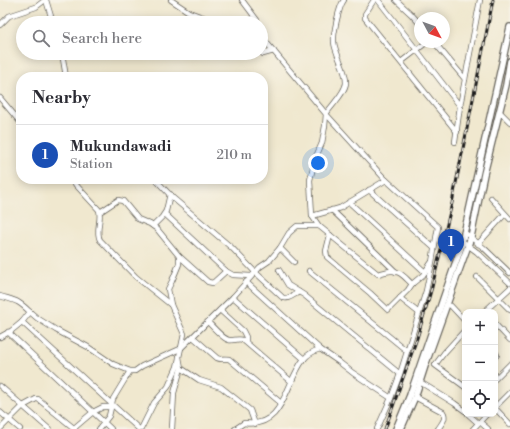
<!DOCTYPE html>
<html lang="en">
<head>
<meta charset="utf-8">
<style>
	:root { --surface:#fff; --page:#f2f2f3; --text:#2b2b33; --muted:#7c7c81; --line:#e1e1e2; --accent:#1a73e8 }
	body { margin:0; font-family:"Libre Bodoni",serif; background:var(--page); color:var(--text) }
	.controls { position:absolute; right:12px; bottom:12px; display:grid; overflow:hidden; border-radius:8px; box-shadow:0 2px 10px #0003 }
	.controls button { width:36px; height:36px; display:grid; place-items:center; padding:0; border:0; border-bottom:1px solid var(--line); background:var(--surface); color:var(--text); font:20px sans-serif }
	.compass { position:absolute; left:414px; top:12px; width:36px; height:36px; border-radius:50%; background:var(--surface); box-shadow:0 2px 10px #0003; rotate:131deg }
	.you { position:absolute; left:318px; top:163px; width:14px; height:14px; margin:-10px; border:3px solid #fff; border-radius:50%; background:#1a73e8; box-shadow:0 0 0 6px #1a73e833 }
	.badge { display:grid; place-items:center; width:26px; height:26px; border-radius:50%; background:var(--accent); color:#fff; font-size:13px; font-weight:700 }
	.pin { position:absolute; translate:-50% -33px; filter:drop-shadow(0 1px 2px #0008) }
	.pin::after { content:''; position:absolute; top:21px; width:14px; height:12px; background:inherit; clip-path:polygon(0 0,100% 0,50% 100%) }
	.list { margin:0; padding:0; list-style:none }
	h2 { display:flex; justify-content:space-between; align-items:center; height:52px; margin:0; padding:0 16px; font-size:17px }
	h2 small { font-size:13px; font-weight:400; color:var(--muted) }
	.list li { display:grid; grid-template-columns:26px 1fr auto; gap:12px; align-items:center; box-sizing:border-box; height:60px; padding:0 16px; border-top:1px solid var(--line) }
	.list b { display:block; font-size:15px; white-space:nowrap }
	.list p { margin:0; font-size:13px; white-space:nowrap; color:var(--muted) }
	.list em { font-size:13px; font-style:normal; color:var(--muted) }
	.icon { flex:none; width:22px; height:22px; fill:none; stroke:currentColor; stroke-width:2; stroke-linecap:round; stroke-linejoin:round }
	.map { position:relative; flex:none; width:510px; height:429px; overflow:hidden }
	.search { position:absolute; background:var(--surface); box-shadow:0 2px 10px #0003; left:16px; top:16px; width:252px; height:44px; display:flex; align-items:center; gap:10px; box-sizing:border-box; padding:0 14px; border-radius:22px; color:var(--muted); font-size:15px }
	.panel { position:absolute; background:var(--surface); box-shadow:0 2px 10px #0003; left:16px; top:72px; width:252px; height:112px; border-radius:16px }
	.map>svg:first-child { display:block }
</style>
</head>
<body>
<div class="map">
<svg width="510" height="429" viewBox="0 0 510 429">
	<rect width="100%" height="100%" fill="#f7f3e8"/>
	<filter id="ink" filterUnits="userSpaceOnUse"><feTurbulence type="fractalNoise" baseFrequency=".025" numOctaves="2"/><feDisplacementMap in="SourceGraphic" scale="8" xChannelSelector="R" yChannelSelector="G"/><feConvolveMatrix kernelMatrix="1 2 1 2 8 2 1 2 1" color-interpolation-filters="sRGB"/></filter>
	<filter id="wash" filterUnits="userSpaceOnUse"><feTurbulence type="fractalNoise" baseFrequency=".012" numOctaves="4" result="noise"/><feDisplacementMap in="SourceGraphic" scale="16" xChannelSelector="R" yChannelSelector="G"/><feGaussianBlur stdDeviation="0.9" result="paint"/><feColorMatrix in="noise" values="0 0 0 0 0 0 0 0 0 0 0 0 0 0 0 0 0 1.4 0 .05"/><feComposite in="paint" operator="in"/></filter>
	<g filter="url(#wash)">
		<rect width="100%" height="100%" fill="#f0e8cf"/>
	</g>
	<g filter="url(#ink)">
		<g fill="none" stroke-linecap="round" stroke-linejoin="round">
			<g stroke="#66635b" stroke-width="6">
				<g id="minor">
					<path d="M46 0 53 23"/>
					<path d="M171 0 189 12 219 23"/>
					<path d="M242 0 257 20V23"/>
					<path d="M344 0C339 6 333 34 334 42 335 54 347 71 346 83 345 93 331 106 326 114L384 178 438 227 432 262 426 291 400 374 391 398 377 429"/>
					<path d="M374 0 365 14V18L457 132"/>
					<path d="M378 0 382 5 460 106"/>
					<path d="M396 0 411 14 420 24"/>
					<path d="M0 25 9 16 36 7 45 0"/>
					<path d="M261 36 326 114 325 126 322 143 315 159 310 180 312 216 319 226 378 274C382 273 387 271 391 271 400 270 406 279 412 284"/>
					<path d="M434 42 465 79"/>
					<path d="M261 52 263 54 274 51"/>
					<path d="M62 53 66 77"/>
					<path d="M401 62 427 42"/>
					<path d="M0 98 21 123"/>
					<path d="M500 112 510 122"/>
					<path d="M455 142 460 106 480 0"/>
					<path d="M72 179 76 185 99 210C102 220 95 231 100 240L136 277 171 305"/>
					<path d="M155 179 173 198 232 248 255 272 282 297C287 301 293 295 299 292"/>
					<path d="M369 190 434 248"/>
					<path d="M491 198 510 219"/>
					<path d="M349 202 425 272"/>
					<path d="M332 210 396 272"/>
					<path d="M100 212 118 200 123 201 138 219 150 224 157 229 179 256V264L172 281 168 289 171 305 184 334 179 357 181 368 174 393 172 429"/>
					<path d="M165 214 226 271 233 275 251 276"/>
					<path d="M312 216 340 208 386 180"/>
					<path d="M153 226 162 217 166 211 170 194"/>
					<path d="M464 232 484 248 510 273"/>
					<path d="M330 235 326 251 327 257 370 293 388 310 408 290 412 284 423 275 431 263"/>
					<path d="M462 241 477 252 510 283"/>
					<path d="M478 244 505 214"/>
					<path d="M280 248 294 262"/>
					<path d="M179 256 208 282 213 283 226 271"/>
					<path d="M279 270 288 285 304 295 400 374"/>
					<path d="M309 271 407 351"/>
					<path d="M477 277 510 310"/>
					<path d="M246 282 320 349 339 362 353 373 391 398"/>
					<path d="M0 296C16 301 18 300 30 312L22 322 139 429"/>
					<path d="M233 297 304 359"/>
					<path d="M400 298 419 313"/>
					<path d="M451 306 465 321"/>
					<path d="M220 310 243 331 246 337V342"/>
					<path d="M30 312 37 318 56 330 88 347 113 364 130 371H135L142 366 180 349 233 297 260 267 269 261 280 248 289 233 297 226H319"/>
					<path d="M484 312 510 288"/>
					<path d="M208 322C213 327 223 339 229 340 234 341 238 338 243 340L292 382"/>
					<path d="M495 324 510 340"/>
					<path d="M465 330 444 353 435 365 465 387"/>
					<path d="M8 332 111 429"/>
					<path d="M0 337 11 331 22 322"/>
					<path d="M193 337 217 358C221 360 225 358 229 359L281 403"/>
					<path d="M495 352 497 355 495 357"/>
					<path d="M181 368 199 380 221 387 250 410 251 413 255 424"/>
					<path d="M495 379 510 364"/>
					<path d="M420 382 454 403 465 411"/>
					<path d="M0 386 49 429"/>
					<path d="M415 397 443 412C447 418 442 423 438 429"/>
					<path d="M495 407 510 392"/>
					<path d="M495 408 510 424"/>
					<path d="M0 412 20 429"/>
					<path d="M468 414 478 423"/>
					<path d="M480 422 488 429"/>
					<path d="M0 429 23 406 36 399H38L75 429"/>
					<path d="M73 429 93 412 103 407H111"/>
					<path d="M99 429 109 416 113 399 130 371"/>
					<path d="M141 429 154 403 168 387 177 367 179 358"/>
					<path d="M235 429 244 423C285 429 285 382 304 359 308 354 314 351 320 349"/>
					<path d="M473 429 487 414"/>
				</g>
			</g>
			<g stroke="#66635b" stroke-width="8">
				<g id="tertiary">
					<path d="M396 429 410 395 461 247 510 27"/>
					<path d="M401 429 415 397 426 363 471 237 484 174 506 85 510 61"/>
				</g>
			</g>
			<use href="#minor" stroke="#fff" stroke-width="4.5"/>
			<use href="#tertiary" stroke="#fff" stroke-width="5.5"/>
			<g stroke="#1c1c1c" stroke-width="3">
				<path id="rail" d="M385 429 417 338 432 287 452 203 493 0"/>
			</g>
			<use href="#rail" stroke="#f7f3e8" stroke-width="1.5" stroke-dasharray="4.5" stroke-linecap="butt"/>
		</g>
	</g>
</svg>
<div class="controls">
<button>+</button>
<button>−</button>
<button><svg class="icon" aria-label="locate" viewBox="0 0 24 24"><circle cx="12" cy="12" r="6"/><path d="M12 2v4M12 18v4M2 12h4M18 12h4"/></svg></button>
</div>
<svg class="compass" viewBox="-18 -18 36 36"><path d="M0-13l5 13h-10z" fill="#e53935"/><path d="M0 13l5-13h-10z" fill="#7c7c81"/></svg>
<div class="you"></div>
<div class="pin badge" style="left:451px;top:262px;background:#1a4fb4">1</div>
<div class="search"><svg class="icon" aria-label="search" viewBox="0 0 24 24"><circle cx="10" cy="10" r="6"/><path d="M15 15l6 6"/></svg>Search here</div>
<section class="panel">
<h2>Nearby<small></small></h2>
<ul class="list">
<li><span class="badge" style="background:#1a4fb4">1</span><div><b>Mukundawadi</b><p>Station</p></div><em>210 m</em></li>
</ul>
</section>
</div>
</body>
</html>
